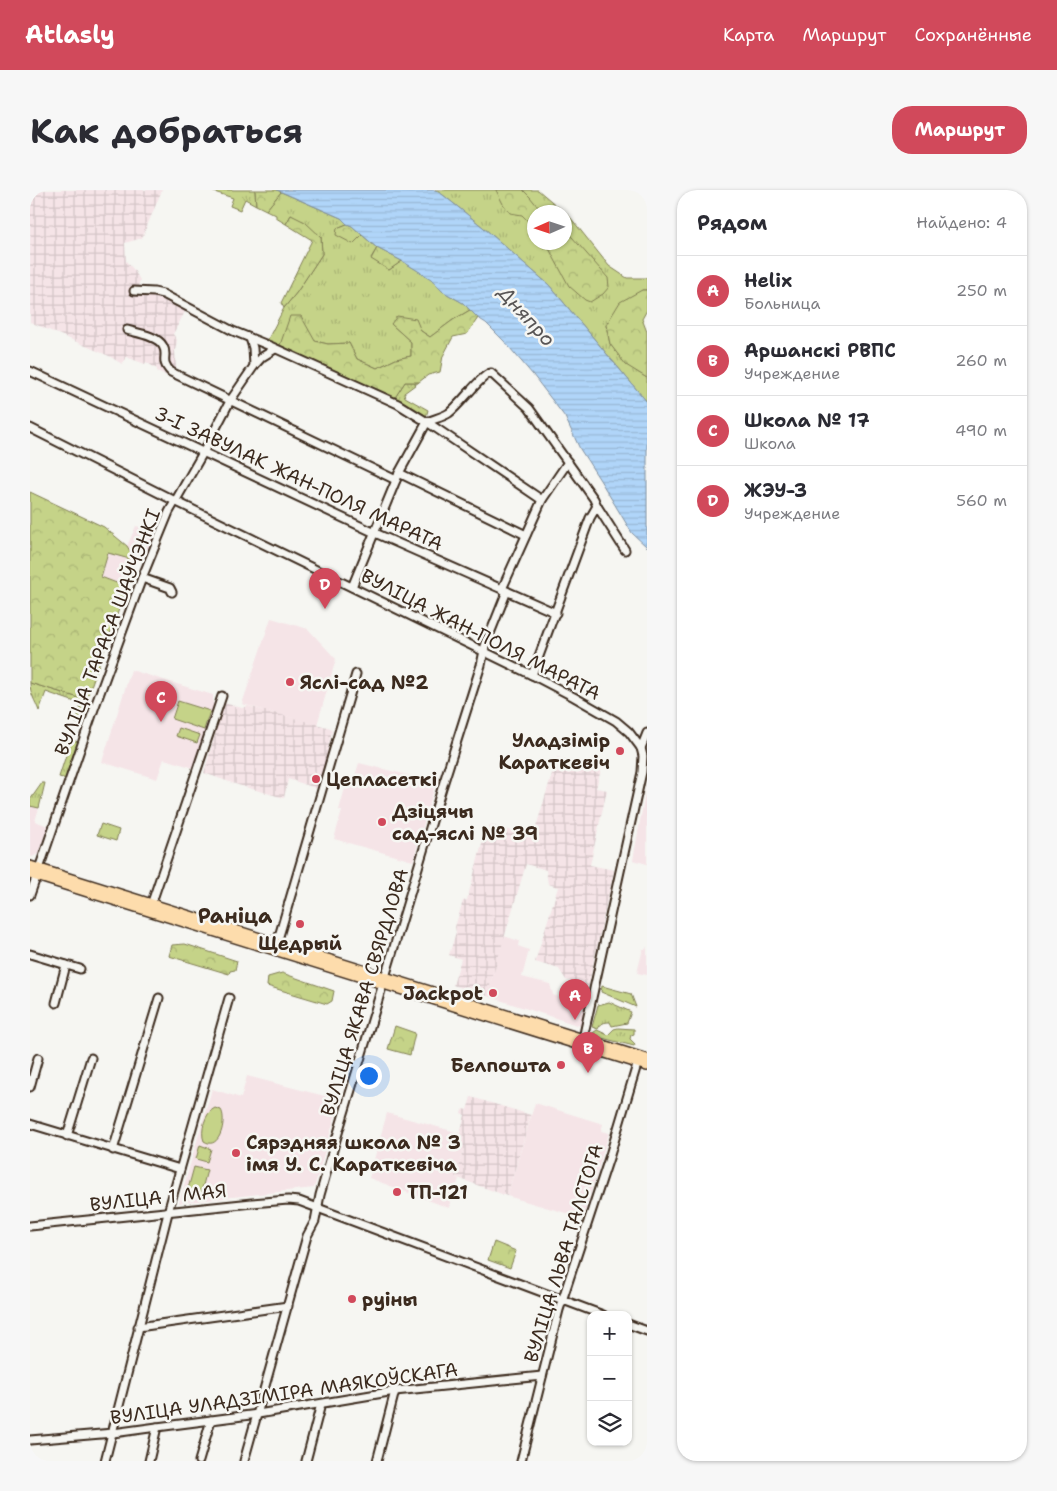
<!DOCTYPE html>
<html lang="ru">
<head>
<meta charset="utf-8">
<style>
	:root { --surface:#fff; --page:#f7f7f7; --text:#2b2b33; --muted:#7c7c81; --line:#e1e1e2; --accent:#d1495b }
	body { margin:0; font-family:"Shantell Sans",sans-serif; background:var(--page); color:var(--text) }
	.controls { position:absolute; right:15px; bottom:15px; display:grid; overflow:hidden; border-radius:10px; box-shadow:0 1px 4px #0004 }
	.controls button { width:45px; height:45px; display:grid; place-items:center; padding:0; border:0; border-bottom:1px solid var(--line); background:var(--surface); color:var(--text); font:25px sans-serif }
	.compass { position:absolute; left:497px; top:15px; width:45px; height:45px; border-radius:50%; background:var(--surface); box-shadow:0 1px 4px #0004; rotate:267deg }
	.you { position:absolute; left:338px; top:885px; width:18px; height:18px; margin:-12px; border:4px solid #fff; border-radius:50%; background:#1a73e8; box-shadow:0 0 0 8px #1a73e833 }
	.badge { display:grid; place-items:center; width:32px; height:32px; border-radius:50%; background:var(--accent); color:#fff; font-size:16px; font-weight:700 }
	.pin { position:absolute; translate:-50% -41px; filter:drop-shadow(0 1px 2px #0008) }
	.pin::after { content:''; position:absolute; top:26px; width:18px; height:15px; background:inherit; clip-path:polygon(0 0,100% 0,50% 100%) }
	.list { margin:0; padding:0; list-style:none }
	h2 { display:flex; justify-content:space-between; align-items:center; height:65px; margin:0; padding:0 20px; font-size:21px }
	h2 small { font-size:16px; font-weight:400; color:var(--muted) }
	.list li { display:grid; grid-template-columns:32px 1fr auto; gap:15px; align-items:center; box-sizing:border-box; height:70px; padding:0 20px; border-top:1px solid var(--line) }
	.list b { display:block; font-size:19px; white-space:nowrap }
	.list p { margin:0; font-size:16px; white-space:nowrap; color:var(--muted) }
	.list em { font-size:16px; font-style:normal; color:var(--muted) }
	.icon { flex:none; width:28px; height:28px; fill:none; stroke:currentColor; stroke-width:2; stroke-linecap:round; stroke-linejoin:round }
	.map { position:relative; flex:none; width:617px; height:1271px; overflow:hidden; border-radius:20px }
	header { display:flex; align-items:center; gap:30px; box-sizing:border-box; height:70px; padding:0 25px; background:var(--accent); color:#fff }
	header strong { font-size:24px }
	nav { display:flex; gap:28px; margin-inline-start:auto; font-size:18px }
	.intro { display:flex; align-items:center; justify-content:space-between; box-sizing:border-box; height:120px; padding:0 30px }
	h1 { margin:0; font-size:35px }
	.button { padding:12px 22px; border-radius:20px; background:var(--accent); color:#fff; font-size:18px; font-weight:700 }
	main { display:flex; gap:30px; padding:0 30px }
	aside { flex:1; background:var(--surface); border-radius:20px; box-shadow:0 1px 4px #0004 }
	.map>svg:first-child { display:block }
</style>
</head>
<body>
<header>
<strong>Atlasly</strong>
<nav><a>Карта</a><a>Маршрут</a><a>Сохранённые</a></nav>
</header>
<div class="intro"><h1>Как добраться</h1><a class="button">Маршрут</a></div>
<main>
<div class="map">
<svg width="617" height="1271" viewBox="0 0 617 1271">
	<defs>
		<pattern id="industrial-grid" width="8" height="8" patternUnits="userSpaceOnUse" patternTransform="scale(1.25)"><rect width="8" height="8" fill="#f5e4e7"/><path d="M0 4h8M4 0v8" fill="none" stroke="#d3c4c6"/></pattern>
		<pattern id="grass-tufts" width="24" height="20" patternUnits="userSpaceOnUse" patternTransform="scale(1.25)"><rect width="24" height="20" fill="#c5d388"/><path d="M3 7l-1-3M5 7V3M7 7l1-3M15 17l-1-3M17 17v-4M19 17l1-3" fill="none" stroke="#aab575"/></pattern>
		<pattern id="forest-crowns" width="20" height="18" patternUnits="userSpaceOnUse" patternTransform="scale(1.25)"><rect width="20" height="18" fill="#c5d388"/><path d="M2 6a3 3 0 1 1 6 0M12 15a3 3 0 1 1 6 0" fill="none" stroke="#aab575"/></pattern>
		<pattern id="water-rules" width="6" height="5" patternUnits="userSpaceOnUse" patternTransform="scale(1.25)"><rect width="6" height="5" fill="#b0d5f9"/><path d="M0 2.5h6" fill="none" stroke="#98b7d5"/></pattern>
	</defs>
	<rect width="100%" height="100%" fill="#f6f6f2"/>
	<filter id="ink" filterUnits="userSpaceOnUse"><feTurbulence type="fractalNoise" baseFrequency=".02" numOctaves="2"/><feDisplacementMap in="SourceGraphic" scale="10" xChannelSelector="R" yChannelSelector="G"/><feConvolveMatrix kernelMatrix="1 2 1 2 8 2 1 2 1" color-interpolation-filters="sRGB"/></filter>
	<g filter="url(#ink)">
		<g fill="#f5e4e7">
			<path d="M106 336 117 339 114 346 123 349 116 366 100 361 97 356Z"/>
			<path d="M78 362 103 370 99 383 101 384 97 397 71 387Z"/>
			<path d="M241 428 278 439 306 469 287 535 212 514Z"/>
			<path d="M101 480 183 505V517L164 578 134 569 127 589 72 572Z"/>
			<path d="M329 573 406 592 383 671 304 649 312 621 309 620 318 587 324 589Z"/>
			<path d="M617 593V674L603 670Z"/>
			<path d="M0 615 9 618 5 631 18 636 8 664 2 667 0 666Z"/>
			<path d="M474 746 489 751 488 756 499 760 492 787 520 794 523 805 556 816 550 836 457 806Z"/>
			<path d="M617 756V785L607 783 613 759H616Z"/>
			<path d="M217 886 310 910 284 998 149 1013 182 899 211 908Z"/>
			<path d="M505 913 573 934 571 941 579 943 553 1028 477 1006Z"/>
			<path d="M357 923 433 944 429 959 433 961 425 987 429 989 419 1018 339 988Z"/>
		</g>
		<g fill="url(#industrial-grid)">
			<path d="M0 0H132L112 48 95 53 96 71 104 80 110 90 108 96H105L102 106H132L156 120 143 144 147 150 145 161 146 178 142 188 127 181V179L116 172 115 174 96 167 92 174 79 166 0 132Z"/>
			<path d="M194 513 212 518 218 516 301 538 302 541 289 599 258 589 254 608 208 595 174 583Z"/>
			<path d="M527 567 571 580 566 598 577 600 560 675 584 680 558 797 536 790 529 779 505 772 528 697 518 694 516 680 496 674 457 806 423 795 431 769 419 765 426 742 425 737 433 711 437 710 452 654 460 635 503 647Z"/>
			<path d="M441 907 501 925 477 1006 425 987 433 961 429 959 433 945 430 943 435 925 431 923 433 919 437 920Z"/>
		</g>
		<g fill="url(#grass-tufts)" stroke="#807e53" fill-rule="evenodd">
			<path d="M178 0H225L226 15 215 9 210 20 200 16 203 8Z"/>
			<path d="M405 0H508L540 27 579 76 597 88H617V100H612L576 135 580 154 596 174 617 188V212L519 95 454 38 413 5ZM504 22H534V52H504Z"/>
			<path d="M251 2 311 28 317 34 307 38 323 54 332 45 347 58 341 68 359 80 372 71 402 89 412 101 433 113 440 120 423 130 400 147 391 141 361 134 381 152V166L366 169 347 178 327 169 319 153 298 154 285 151 249 158 236 153 254 118 267 102 292 64 291 47 261 25 256 34 246 28V25L236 20Z"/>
			<path d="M375 192H389L374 203 375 207 398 220 396 227 364 209Z"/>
			<path d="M0 493 56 510 48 534 46 533 51 514 16 502 9 521C5 510 0 504 0 493Z"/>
			<path d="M41 550 46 551 48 553 37 589 29 587Z"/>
			<path d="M12 593H15L9 618 0 616V610Z"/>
			<path d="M572 796 601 804 606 817 571 802Z"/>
			<path d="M579 812 601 822 597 833 582 836 580 832C574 832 571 833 568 839L562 837 568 815Z"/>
			<path d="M588 838 604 839V844L601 845 600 849 605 854 604 856 560 845 567 840 578 845 584 839Z"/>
		</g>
		<g fill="url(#forest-crowns)" stroke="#807e53">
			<path d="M225 0H247L251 2 236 20 226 15Z"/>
			<path d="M466 0H493L500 7 512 22H504V37L492 25 480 23 473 14Z"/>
			<path d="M261 25 275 32 291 47 292 64 267 102 254 118 251 113 282 50 256 34Z"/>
			<path d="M317 34 322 36 332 45 323 54 306 45 307 38Z"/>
			<path d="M535 42 542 47 578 88 579 97 573 104 560 112 555 110 539 96 516 53 534 52Z"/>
			<path d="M347 58 372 71 359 80 341 69Z"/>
			<path d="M612 100H617V120L612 129 617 142V188L596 175 580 154 576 135 590 112Z"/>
			<path d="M440 120 448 128 437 144 423 147 413 166 410 182 398 185 389 192H375L364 209 249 158 260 126H271L285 151 298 154 319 153 327 169 347 178 366 169 381 166V152L361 134 367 126 386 129 391 141 400 147 423 130Z"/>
			<path d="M0 302 74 337 97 356 100 361 105 363 103 370 78 363 71 387 97 397 56 510 0 493Z"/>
			<path d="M71 634 89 640 86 651 67 645Z"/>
			<path d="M155 754 207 771 205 780 200 781 199 784 139 766 142 755Z"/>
			<path d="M252 783 304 801 302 811 297 814 237 796 238 787Z"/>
			<path d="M365 836 385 843 380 865 358 859Z"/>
			<path d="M464 1052 486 1061 480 1078 458 1070Z"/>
		</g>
		<g fill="#c5d388" stroke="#807e53">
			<path d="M148 511 180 521 174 540 142 529Z"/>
			<path d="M149 538 170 545 167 553 146 546Z"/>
			<path d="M185 918 191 920C197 929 190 962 174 951 170 942 175 922 185 918Z"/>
			<path d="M170 955 181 959 177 972 166 969Z"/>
			<path d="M164 977 177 980 171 1003 158 999Z"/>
		</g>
		<path fill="url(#water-rules)" stroke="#8191a1" d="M247 0H405L413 5 454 38 519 95 617 212V357L602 343 570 290 550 259 535 227 503 185 474 151 456 133 448 128 433 113 412 101 401 89 372 71 347 58 322 36 317 34 311 28Z"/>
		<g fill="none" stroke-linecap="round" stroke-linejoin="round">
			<g stroke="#3b2a1e" stroke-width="11">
				<g id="minor">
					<path d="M104 101 124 102 133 104 203 141 240 156 368 214 397 232 512 310"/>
					<path d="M97 140C108 143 128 146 133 156 139 166 129 170 141 182L366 290"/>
					<path d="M224 176 232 167 245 159"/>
					<path d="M0 181 345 343 526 423"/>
					<path d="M0 238 145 311 502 485 544 507 586 531 599 542 611 558 613 566 612 582 552 853"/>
					<path d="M369 283 496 345"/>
					<path d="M112 388 140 398 142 402"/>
					<path d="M322 397 369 283 397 232C404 229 413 227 419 223 430 215 452 184 461 183L499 218 564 309 567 316 595 360"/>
					<path d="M472 399 512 310 538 272"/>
					<path d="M502 485 560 328 567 316"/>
					<path d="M611 558 617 543"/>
					<path d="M0 705 64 519 112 388 139 322 174 261 200 211 224 176 223 158 220 148"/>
					<path d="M120 718 192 506"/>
					<path d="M247 753 326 484"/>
					<path d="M0 764 50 779"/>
					<path d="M26 813 36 775"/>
					<path d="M0 897 8 868"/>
					<path d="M0 934 150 979"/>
					<path d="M37 946 61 868"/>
					<path d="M83 960 129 808"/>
					<path d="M0 1036 222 1013 258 1010 269 1011 573 1125"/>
					<path d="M598 1134 617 1141"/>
					<path d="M108 1137 258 1116"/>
					<path d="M0 1250 83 1243 127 1237 228 1224 365 1201 512 1186"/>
					<path d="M75 1271 140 1015 199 808"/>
					<path d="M119 1271 127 1237"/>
					<path d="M169 1271 181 1230"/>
					<path d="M214 1271 277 1046 285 1031 290 1005 305 953 412 598 451 475 455 456 477 401"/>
					<path d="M276 1271 291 1214"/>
					<path d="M347 1271 365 1201"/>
					<path d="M491 1271 529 1120 580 965 609 868"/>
				</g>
			</g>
			<g stroke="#3b2a1e" stroke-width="12">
				<g id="major">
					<path d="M0 676 617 869"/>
					<path d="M0 684 617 876"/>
				</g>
			</g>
			<use href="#minor" stroke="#f6f6f2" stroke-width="7"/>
			<use href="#major" stroke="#fddcac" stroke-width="9"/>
		</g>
	</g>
	<g fill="#d1495b" stroke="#f6f6f2" stroke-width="2">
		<circle cx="260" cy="492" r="5"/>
		<circle cx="590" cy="561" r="5"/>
		<circle cx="286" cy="589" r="5"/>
		<circle cx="352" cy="632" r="5"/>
		<circle cx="270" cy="734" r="5"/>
		<circle cx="463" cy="803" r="5"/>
		<circle cx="531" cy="875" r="5"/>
		<circle cx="206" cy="963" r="5"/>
		<circle cx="367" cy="1002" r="5"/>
		<circle cx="322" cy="1109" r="5"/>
	</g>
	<g text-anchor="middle" stroke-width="5" stroke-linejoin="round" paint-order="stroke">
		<g font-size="19" fill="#3b2a1e" stroke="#f6f6f2">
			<text transform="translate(269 288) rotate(25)" y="7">3-І ЗАВУЛАК ЖАН-ПОЛЯ МАРАТА</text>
			<text transform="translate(77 442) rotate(-69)" y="7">ВУЛІЦА ТАРАСА ШАЎЧЭНКІ</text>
			<text transform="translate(451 444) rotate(27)" y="7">ВУЛІЦА ЖАН-ПОЛЯ МАРАТА</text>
			<text transform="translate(334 802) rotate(-73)" y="7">ВУЛІЦА ЯКАВА СВЯРДЛОВА</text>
			<text transform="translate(128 1007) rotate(-6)" y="7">ВУЛІЦА 1 МАЯ</text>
			<text transform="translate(533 1063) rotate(-73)" y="7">ВУЛІЦА ЛЬВА ТАЛСТОГА</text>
			<text transform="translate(254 1203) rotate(-8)" y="7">ВУЛІЦА УЛАДЗІМІРА МАЯКОЎСКАГА</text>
		</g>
		<g font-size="19" font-weight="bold" fill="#3b2a1e" stroke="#f6f6f2" text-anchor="start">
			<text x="270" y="499">Яслі-сад №2</text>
			<text x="580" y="557" text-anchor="end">Уладзімір<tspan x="580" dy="22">Караткевіч</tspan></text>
			<text x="296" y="596">Цепласеткі</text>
			<text x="362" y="628">Дзіцячы<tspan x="362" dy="22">сад-яслі № 39</tspan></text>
			<text x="270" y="760" text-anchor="middle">Щедрый</text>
			<text x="453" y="810" text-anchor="end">Jackpot</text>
			<text x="521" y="882" text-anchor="end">Белпошта</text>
			<text x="216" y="959">Сярэдняя школа № 3<tspan x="216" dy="22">імя У. С. Караткевіча</tspan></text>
			<text x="377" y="1009">ТП-121</text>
			<text x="332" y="1116">руіны</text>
		</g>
		<g font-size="20" font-style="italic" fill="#585555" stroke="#f6f6f2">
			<text transform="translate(497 126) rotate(48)" y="7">Дняпро</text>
		</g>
		<g font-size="21" font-weight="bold" fill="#3b2a1e" stroke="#f6f6f2">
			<text x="205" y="733">Раніца</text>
		</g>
	</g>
</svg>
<div class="controls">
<button>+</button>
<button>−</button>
<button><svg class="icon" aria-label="layers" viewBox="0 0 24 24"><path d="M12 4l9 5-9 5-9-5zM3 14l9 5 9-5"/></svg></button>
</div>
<svg class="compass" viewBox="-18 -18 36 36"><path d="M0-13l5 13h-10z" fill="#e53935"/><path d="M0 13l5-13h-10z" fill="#7c7c81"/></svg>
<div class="you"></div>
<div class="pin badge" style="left:545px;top:830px">A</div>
<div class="pin badge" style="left:558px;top:883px">B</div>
<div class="pin badge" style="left:131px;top:532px">C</div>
<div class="pin badge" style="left:295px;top:419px">D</div>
</div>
<aside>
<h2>Рядом<small>Найдено: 4</small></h2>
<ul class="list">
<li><span class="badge">A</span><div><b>Helix</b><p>Больница</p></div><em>250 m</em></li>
<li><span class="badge">B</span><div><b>Аршанскі РВПС</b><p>Учреждение</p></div><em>260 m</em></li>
<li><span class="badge">C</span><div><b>Школа № 17</b><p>Школа</p></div><em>490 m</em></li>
<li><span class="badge">D</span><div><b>ЖЭУ-3</b><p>Учреждение</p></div><em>560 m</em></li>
</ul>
</aside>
</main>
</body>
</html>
